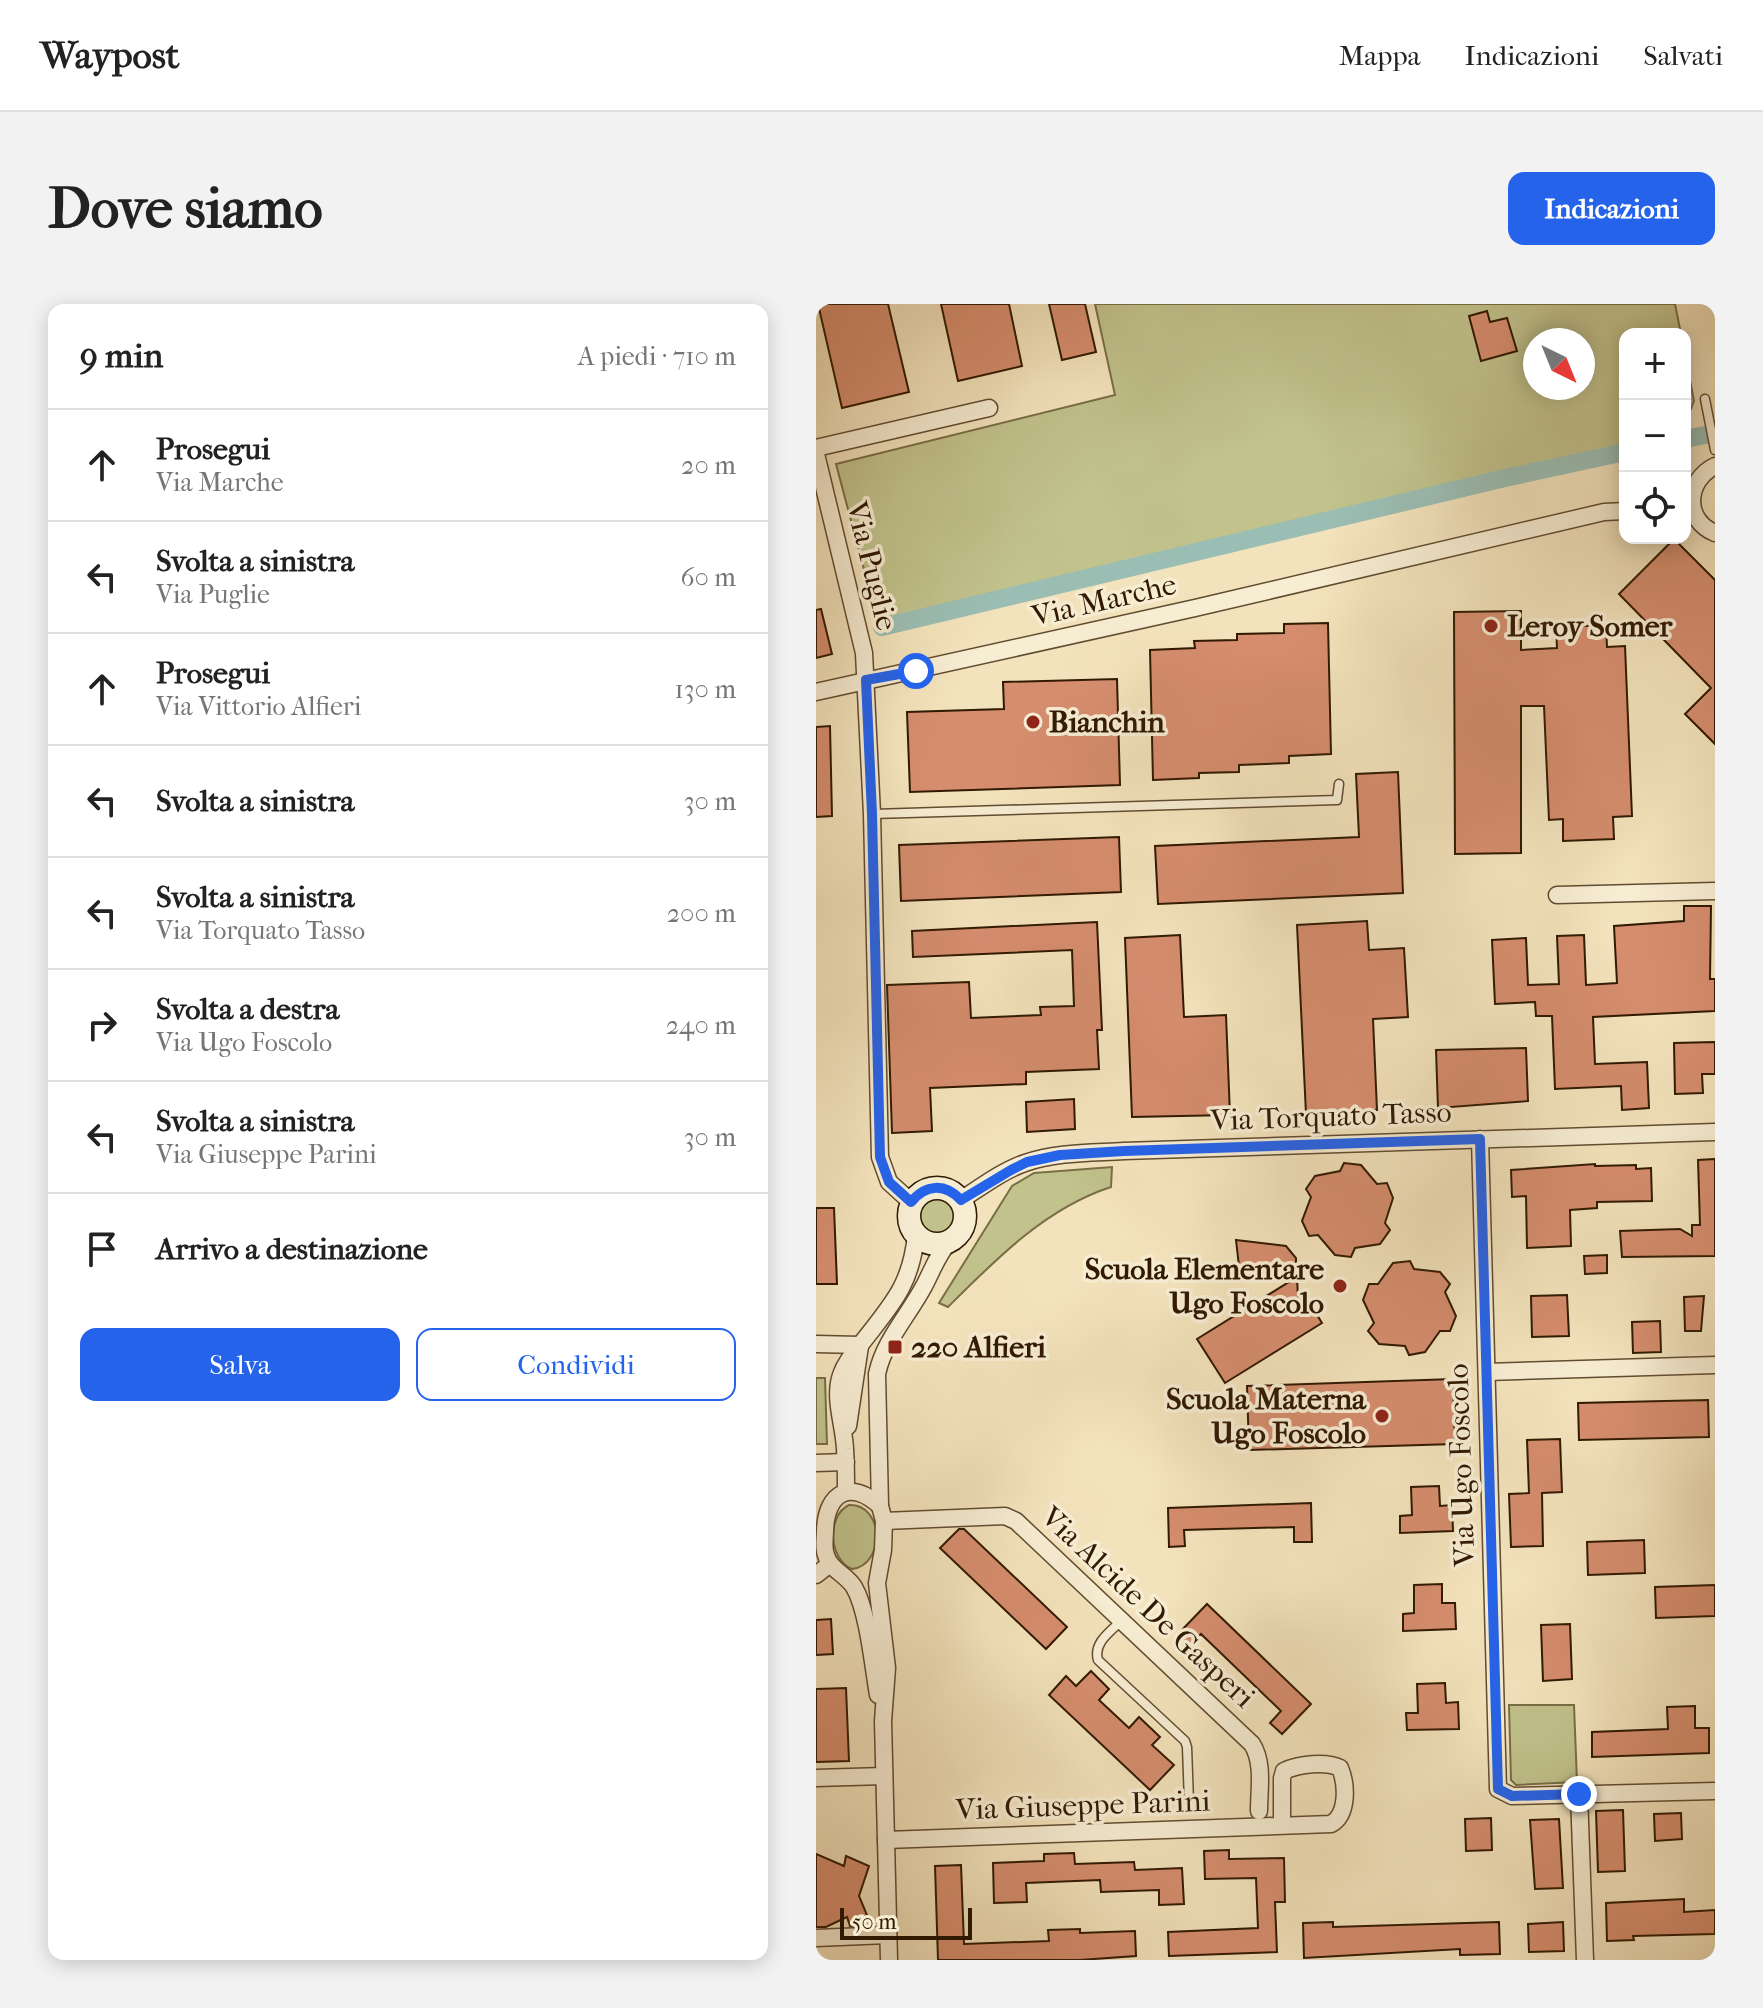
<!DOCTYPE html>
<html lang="it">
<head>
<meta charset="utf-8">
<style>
	:root { --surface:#fff; --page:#f2f2f2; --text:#222; --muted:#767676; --line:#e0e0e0; --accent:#2563eb }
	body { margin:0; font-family:"IM FELL French Canon",serif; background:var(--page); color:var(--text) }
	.controls { position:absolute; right:24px; top:24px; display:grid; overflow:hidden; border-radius:16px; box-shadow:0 4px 20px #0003 }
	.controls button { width:72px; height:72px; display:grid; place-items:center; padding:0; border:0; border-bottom:2px solid var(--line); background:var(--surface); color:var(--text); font:40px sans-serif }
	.compass { position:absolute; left:707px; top:24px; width:72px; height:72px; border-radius:50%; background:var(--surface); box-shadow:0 4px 20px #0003; rotate:137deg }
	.scale { position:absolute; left:24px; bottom:20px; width:132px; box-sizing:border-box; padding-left:8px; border:4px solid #311902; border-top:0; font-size:22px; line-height:28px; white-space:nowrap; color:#311902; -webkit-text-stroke:6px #f7edd3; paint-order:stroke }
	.stop { position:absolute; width:24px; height:24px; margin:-18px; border:6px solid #2563eb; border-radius:50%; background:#fff }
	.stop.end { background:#2563eb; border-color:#fff; box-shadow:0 2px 8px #0008 }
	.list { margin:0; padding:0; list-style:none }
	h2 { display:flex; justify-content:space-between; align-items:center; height:104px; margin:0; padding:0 32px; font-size:34px }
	h2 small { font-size:26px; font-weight:400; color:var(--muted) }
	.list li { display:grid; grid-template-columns:52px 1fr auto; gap:24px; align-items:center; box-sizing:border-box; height:112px; padding:0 32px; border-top:2px solid var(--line) }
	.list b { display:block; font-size:30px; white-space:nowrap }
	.list p { margin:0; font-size:26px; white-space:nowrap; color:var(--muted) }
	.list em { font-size:26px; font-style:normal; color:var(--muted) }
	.actions { display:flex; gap:16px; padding:24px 32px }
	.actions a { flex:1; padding:18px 0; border:2px solid var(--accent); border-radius:16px; text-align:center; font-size:28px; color:var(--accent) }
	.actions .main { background:var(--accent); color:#fff }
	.icon { flex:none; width:44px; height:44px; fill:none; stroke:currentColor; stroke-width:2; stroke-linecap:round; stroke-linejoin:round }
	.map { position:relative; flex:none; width:899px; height:1656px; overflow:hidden; border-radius:16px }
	header { display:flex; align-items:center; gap:48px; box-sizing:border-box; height:112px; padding:0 40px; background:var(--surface); border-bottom:2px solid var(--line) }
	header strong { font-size:38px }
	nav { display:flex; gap:44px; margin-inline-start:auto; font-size:28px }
	.intro { display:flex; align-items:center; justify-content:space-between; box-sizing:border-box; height:192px; padding:0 48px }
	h1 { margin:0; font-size:56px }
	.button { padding:20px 36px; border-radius:16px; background:var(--accent); color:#fff; font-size:28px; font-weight:700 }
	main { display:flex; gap:48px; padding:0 48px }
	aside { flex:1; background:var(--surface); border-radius:16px; box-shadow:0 4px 20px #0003 }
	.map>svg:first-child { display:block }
</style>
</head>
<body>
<header>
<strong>Waypost</strong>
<nav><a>Mappa</a><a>Indicazioni</a><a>Salvati</a></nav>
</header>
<div class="intro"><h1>Dove siamo</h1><a class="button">Indicazioni</a></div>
<main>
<aside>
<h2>9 min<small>A piedi · 710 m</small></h2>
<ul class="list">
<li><svg class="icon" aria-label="ahead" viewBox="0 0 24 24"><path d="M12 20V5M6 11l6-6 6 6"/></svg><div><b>Prosegui</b><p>Via Marche</p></div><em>20 m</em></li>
<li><svg class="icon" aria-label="left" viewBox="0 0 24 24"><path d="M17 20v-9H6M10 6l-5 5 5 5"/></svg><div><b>Svolta a sinistra</b><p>Via Puglie</p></div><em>60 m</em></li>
<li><svg class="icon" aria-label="ahead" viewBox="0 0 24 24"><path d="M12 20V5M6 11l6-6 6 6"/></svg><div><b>Prosegui</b><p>Via Vittorio Alfieri</p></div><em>130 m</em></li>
<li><svg class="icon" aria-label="left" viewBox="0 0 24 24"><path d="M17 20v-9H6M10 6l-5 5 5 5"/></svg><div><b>Svolta a sinistra</b></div><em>30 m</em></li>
<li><svg class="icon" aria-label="left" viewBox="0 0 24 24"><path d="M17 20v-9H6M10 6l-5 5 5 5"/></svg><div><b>Svolta a sinistra</b><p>Via Torquato Tasso</p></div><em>200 m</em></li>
<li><svg class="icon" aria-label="right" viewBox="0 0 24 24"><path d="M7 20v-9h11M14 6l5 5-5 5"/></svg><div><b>Svolta a destra</b><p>Via Ugo Foscolo</p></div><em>240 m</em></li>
<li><svg class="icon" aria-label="left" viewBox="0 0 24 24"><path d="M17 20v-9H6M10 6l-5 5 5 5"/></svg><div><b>Svolta a sinistra</b><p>Via Giuseppe Parini</p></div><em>30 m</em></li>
<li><svg class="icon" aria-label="arrive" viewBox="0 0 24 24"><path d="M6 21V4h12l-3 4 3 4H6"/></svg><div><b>Arrivo a destinazione</b></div></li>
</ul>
<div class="actions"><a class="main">Salva</a><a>Condividi</a></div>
</aside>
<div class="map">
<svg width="899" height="1656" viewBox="0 0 899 1656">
	<rect width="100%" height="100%" fill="#f3e3bc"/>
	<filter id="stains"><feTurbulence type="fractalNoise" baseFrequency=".0025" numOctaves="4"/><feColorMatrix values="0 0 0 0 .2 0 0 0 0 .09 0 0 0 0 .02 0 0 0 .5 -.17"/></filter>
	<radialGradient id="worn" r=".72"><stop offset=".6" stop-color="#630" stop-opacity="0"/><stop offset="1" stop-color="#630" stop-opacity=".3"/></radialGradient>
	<g fill="#c1c28c" stroke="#796e47" stroke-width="2" fill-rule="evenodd">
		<path d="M279 0H859L865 30H809V144L63 322 20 160 299 91ZM719 36H767V84H719Z"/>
		<path d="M869 51 878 97 875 105 869 107Z"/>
		<path d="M296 863 295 883C230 904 180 955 132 1003L123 999 196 882 218 869Z"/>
		<circle cx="122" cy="912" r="19"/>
		<path d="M0 1074H9L11 1140H0Z"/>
		<path d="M33 1201C69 1200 69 1261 36 1265 13 1256 10 1212 33 1201Z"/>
		<path d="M693 1401H758L761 1478 700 1481 695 1476Z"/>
	</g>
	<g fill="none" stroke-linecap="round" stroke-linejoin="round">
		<g stroke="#9bbeb4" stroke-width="18">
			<path d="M869 135 899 129"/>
			<path d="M66 323 689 174 809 148"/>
		</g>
	</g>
	<g fill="#d58d6e" stroke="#311902" stroke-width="2">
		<path d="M2 0H72L93 88 26 104Z"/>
		<path d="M125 0H193L206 62 142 77Z"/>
		<path d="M233 0H269L280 48 246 56Z"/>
		<path d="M671 7 674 18 691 14 701 47 665 57 653 12Z"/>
		<path d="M858 235 899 276V440L869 410 895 384 803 290Z"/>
		<path d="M5 305 16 350 0 354V306Z"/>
		<path d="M705 307V346L741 344 740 323 790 321 791 343 809 342 816 512 797 513 798 535 747 537V515L733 516 728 402H705V549L639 550 638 308Z"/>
		<path d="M512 319 515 450 473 452V459L423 461V468L383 469V474L337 476 334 346 379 344 378 337 421 336V330L468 329V320Z"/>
		<path d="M301 375 304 481 94 488 91 408 188 405 187 378Z"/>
		<path d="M14 422 16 512 0 513V423Z"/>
		<path d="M582 468 587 589 342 600 339 542 543 533 540 470Z"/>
		<path d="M303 533 305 588 85 597 83 541Z"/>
		<path d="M868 602H895L894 675H899V707L777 713 779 760 831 758 833 804 806 806 805 782 739 785 736 712H720L719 698 679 700 676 636 710 634 712 681 743 680 741 632 768 631 770 681 801 679 798 622 868 617Z"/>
		<path d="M551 617 553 646 588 644 592 713 557 715 561 806 490 810 481 621Z"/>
		<path d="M281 618 286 726H281L283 765 210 768V780L114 784 116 827 76 829 71 681 153 678 155 714 225 711 224 703 258 702 256 646 97 653 96 627Z"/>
		<path d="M364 631 368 713 410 711 414 811 316 813 309 634Z"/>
		<path d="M899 738V770H886L887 789 859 790 858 739Z"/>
		<path d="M710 744 712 797 622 804 620 746Z"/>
		<path d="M258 795 259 825 211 828 210 798Z"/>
		<path d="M899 855V952L806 953 804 927 864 925 876 932V921H884L882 856Z"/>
		<path d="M528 859 545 861 561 880 571 879 577 894 569 919 574 926 564 940 539 944 535 953 519 951 502 931 493 932 486 917 495 893 490 885 499 872 524 867Z"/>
		<path d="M779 860V862L820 861V865L835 864 836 897 781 898V904L754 906 755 942 711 944 710 892 696 893 695 866Z"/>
		<path d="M0 904H18L21 980H0Z"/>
		<path d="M420 936 470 942 480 954V969L424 971Z"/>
		<path d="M791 951V969L769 970 768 952Z"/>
		<path d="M594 957 598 965 624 968 634 980 629 988 640 1012 634 1027H624L609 1048 593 1051 589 1042 563 1040 552 1027 558 1019 547 996 553 980H562L577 959Z"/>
		<path d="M481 973 482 994 488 990 506 1019 409 1079 381 1035Z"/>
		<path d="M751 991 753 1032 716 1033 715 992Z"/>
		<path d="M888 992 885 1027H869L868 993Z"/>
		<path d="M844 1017 845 1048 817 1049 816 1018Z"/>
		<path d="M637 1075 639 1140 433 1146 431 1082Z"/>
		<path d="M892 1096 893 1133 763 1136 762 1099Z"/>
		<path d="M744 1135 746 1188 726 1189 727 1242 695 1243 693 1190 713 1189 711 1136Z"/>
		<path d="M623 1182 624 1202 636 1201 637 1227 584 1229V1212L596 1211 595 1183Z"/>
		<path d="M495 1199 496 1238H478V1223L368 1226 369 1242 353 1243 352 1204Z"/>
		<path d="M143 1225H148L251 1323 230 1345 124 1244Z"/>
		<path d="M828 1236 829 1269 772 1271 771 1238Z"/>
		<path d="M626 1280V1299H639L640 1325 587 1327V1310L598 1309V1281Z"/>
		<path d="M899 1281V1312L840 1314 839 1283Z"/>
		<path d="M391 1300 495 1400 466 1430 454 1419 465 1407 385 1330 374 1342 362 1330Z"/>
		<path d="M15 1315 17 1350 0 1351V1316Z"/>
		<path d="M754 1320 756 1375 727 1377 725 1321Z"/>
		<path d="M275 1367 293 1385 283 1396 313 1424 323 1413 344 1433 336 1441 358 1461 334 1486 233 1391 250 1372 260 1382Z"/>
		<path d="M629 1379 630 1399 642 1398 643 1425 591 1426 590 1409H602L601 1380Z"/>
		<path d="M30 1384 33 1457 0 1458V1385Z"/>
		<path d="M879 1402V1424H893V1449L776 1453V1428L852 1425 851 1403Z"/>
		<path d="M807 1506 809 1567 782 1568 780 1507Z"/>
		<path d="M865 1509 866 1535 839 1537 838 1510Z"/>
		<path d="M675 1514 676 1546 650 1547 649 1515Z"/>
		<path d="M743 1515 747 1584 719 1585 714 1516Z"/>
		<path d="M413 1546V1555L468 1554 469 1598H459L461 1648 353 1652 352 1628 442 1624 440 1574 389 1575 388 1547Z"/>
		<path d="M258 1549 259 1560 318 1558 319 1566 366 1564 368 1600 343 1601V1586L285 1588 284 1576 210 1579 211 1598 178 1599 177 1559 228 1557V1550Z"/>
		<path d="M0 1550 28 1562 30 1552 53 1562 43 1592 53 1616 44 1621 34 1622 31 1613 10 1623H0Z"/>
		<path d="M145 1561 148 1640 233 1637 232 1626 264 1625V1629L319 1627 320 1652 264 1656H122L119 1562Z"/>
		<path d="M868 1595V1608L899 1606V1630L817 1632 818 1636 791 1637 790 1599Z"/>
		<path d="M517 1618V1623L683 1618 684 1650 644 1651V1645L488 1654 487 1619Z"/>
		<path d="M747 1618 748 1647 713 1648 712 1620Z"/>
	</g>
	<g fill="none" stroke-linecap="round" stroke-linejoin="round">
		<g stroke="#624c30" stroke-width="11">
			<g id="lane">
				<path d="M889 95 899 146"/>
				<path d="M57 510 521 496 523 480"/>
				<path d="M305 1317C294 1328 277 1339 282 1356L369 1437 371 1443 373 1498"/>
			</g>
		</g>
		<g stroke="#624c30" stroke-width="19">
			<g id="street">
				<path d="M0 144 173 104"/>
				<path d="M0 150 48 349 56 510 64 853 73 878 95 898"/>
				<path d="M899 162C870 176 867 216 899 229"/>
				<path d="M0 388 379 304 788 208 809 207"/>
				<path d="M741 591 899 587"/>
				<path d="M664 835 682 1485 696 1492 899 1487"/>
				<path d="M145 896C165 883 186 867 209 859 240 848 276 849 308 847L899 828"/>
				<path d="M0 1040 44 1041"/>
				<path d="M671 1068 899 1061"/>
				<path d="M32 1122 44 1042"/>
				<path d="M0 1159 30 1158"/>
				<path d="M30 1188C30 1174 30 1159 29 1145 28 1121 17 1094 25 1071 29 1059 37 1050 45 1040 75 1001 95 982 100 931"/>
				<path d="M68 1217 189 1212 200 1217 436 1440C448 1459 443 1485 443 1507"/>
				<path d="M0 1271 14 1260"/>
				<path d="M62 1391C57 1362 52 1307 38 1283 30 1270 14 1266 10 1251 7 1244 9 1234 9 1227 10 1188 35 1175 64 1202"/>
				<path d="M0 1474 68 1472"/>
				<path d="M763 1490 769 1656"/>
				<path d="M70 1536 515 1520C532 1511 531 1481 524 1464 510 1457 483 1460 468 1467L466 1474V1521"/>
				<path d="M0 1634 72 1631"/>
				<path d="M73 1656 67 1417 71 1364 61 1279 67 1246 68 1217 64 1202 61 1070C68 1037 92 1012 108 982 116 967 121 952 132 939"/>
			</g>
		</g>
		<g stroke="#311902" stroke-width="25">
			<circle id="secondary" cx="121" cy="912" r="28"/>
		</g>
		<use href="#lane" stroke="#f7edd3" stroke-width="8"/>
		<use href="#street" stroke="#f7edd3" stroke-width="16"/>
		<use href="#secondary" stroke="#f7edd3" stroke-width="22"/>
	</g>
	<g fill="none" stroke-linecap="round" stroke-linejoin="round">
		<path stroke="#2563eb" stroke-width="10" d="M100 367 50 376 56 510 64 853 73 878 95 898C110 880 129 879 145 896L195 866 211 858 244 851 308 847 664 835 682 1485 696 1492 763 1490"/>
	</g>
	<g fill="#8f2418" stroke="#f7edd3" stroke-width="3">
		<circle cx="675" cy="322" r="8"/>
		<circle cx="217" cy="418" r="8"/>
		<circle cx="524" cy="982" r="8"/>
		<rect x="71" y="1035" width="16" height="16" rx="4"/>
		<circle cx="566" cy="1112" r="8"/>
	</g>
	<g text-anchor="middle" stroke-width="7" stroke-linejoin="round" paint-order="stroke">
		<g font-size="30" fill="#311902" stroke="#f7edd3">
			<text transform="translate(56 262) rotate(76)" y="10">Via Puglie</text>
			<text transform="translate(288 296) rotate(-13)" y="10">Via Marche</text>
			<text transform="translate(515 812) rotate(-2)" y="10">Via Torquato Tasso</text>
			<text transform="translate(645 1161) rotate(-92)" y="10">Via Ugo Foscolo</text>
			<text transform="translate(332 1303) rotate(43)" y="10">Via Alcide De Gasperi</text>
			<text transform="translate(267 1501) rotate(-2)" y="10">Via Giuseppe Parini</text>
		</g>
		<g font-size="30" font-weight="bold" fill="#311902" stroke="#f7edd3" text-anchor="start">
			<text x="691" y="332">Leroy Somer</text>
			<text x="233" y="428">Bianchin</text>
			<text x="508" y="975" text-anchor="end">Scuola Elementare<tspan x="508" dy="34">Ugo Foscolo</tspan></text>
			<text x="95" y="1053">220 Alfieri</text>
			<text x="550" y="1105" text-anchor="end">Scuola Materna<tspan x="550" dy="34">Ugo Foscolo</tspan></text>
		</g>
	</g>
	<rect width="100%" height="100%" filter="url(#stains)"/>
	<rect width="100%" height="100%" fill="url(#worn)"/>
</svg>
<div class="controls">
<button>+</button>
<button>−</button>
<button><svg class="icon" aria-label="locate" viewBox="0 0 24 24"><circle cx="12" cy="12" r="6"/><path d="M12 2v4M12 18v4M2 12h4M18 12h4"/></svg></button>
</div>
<svg class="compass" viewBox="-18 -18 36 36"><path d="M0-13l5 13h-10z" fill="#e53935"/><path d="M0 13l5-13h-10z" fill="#767676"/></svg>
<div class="scale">50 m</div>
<div class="stop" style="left:100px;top:367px"></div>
<div class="stop end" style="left:763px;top:1490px"></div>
</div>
</main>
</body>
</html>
